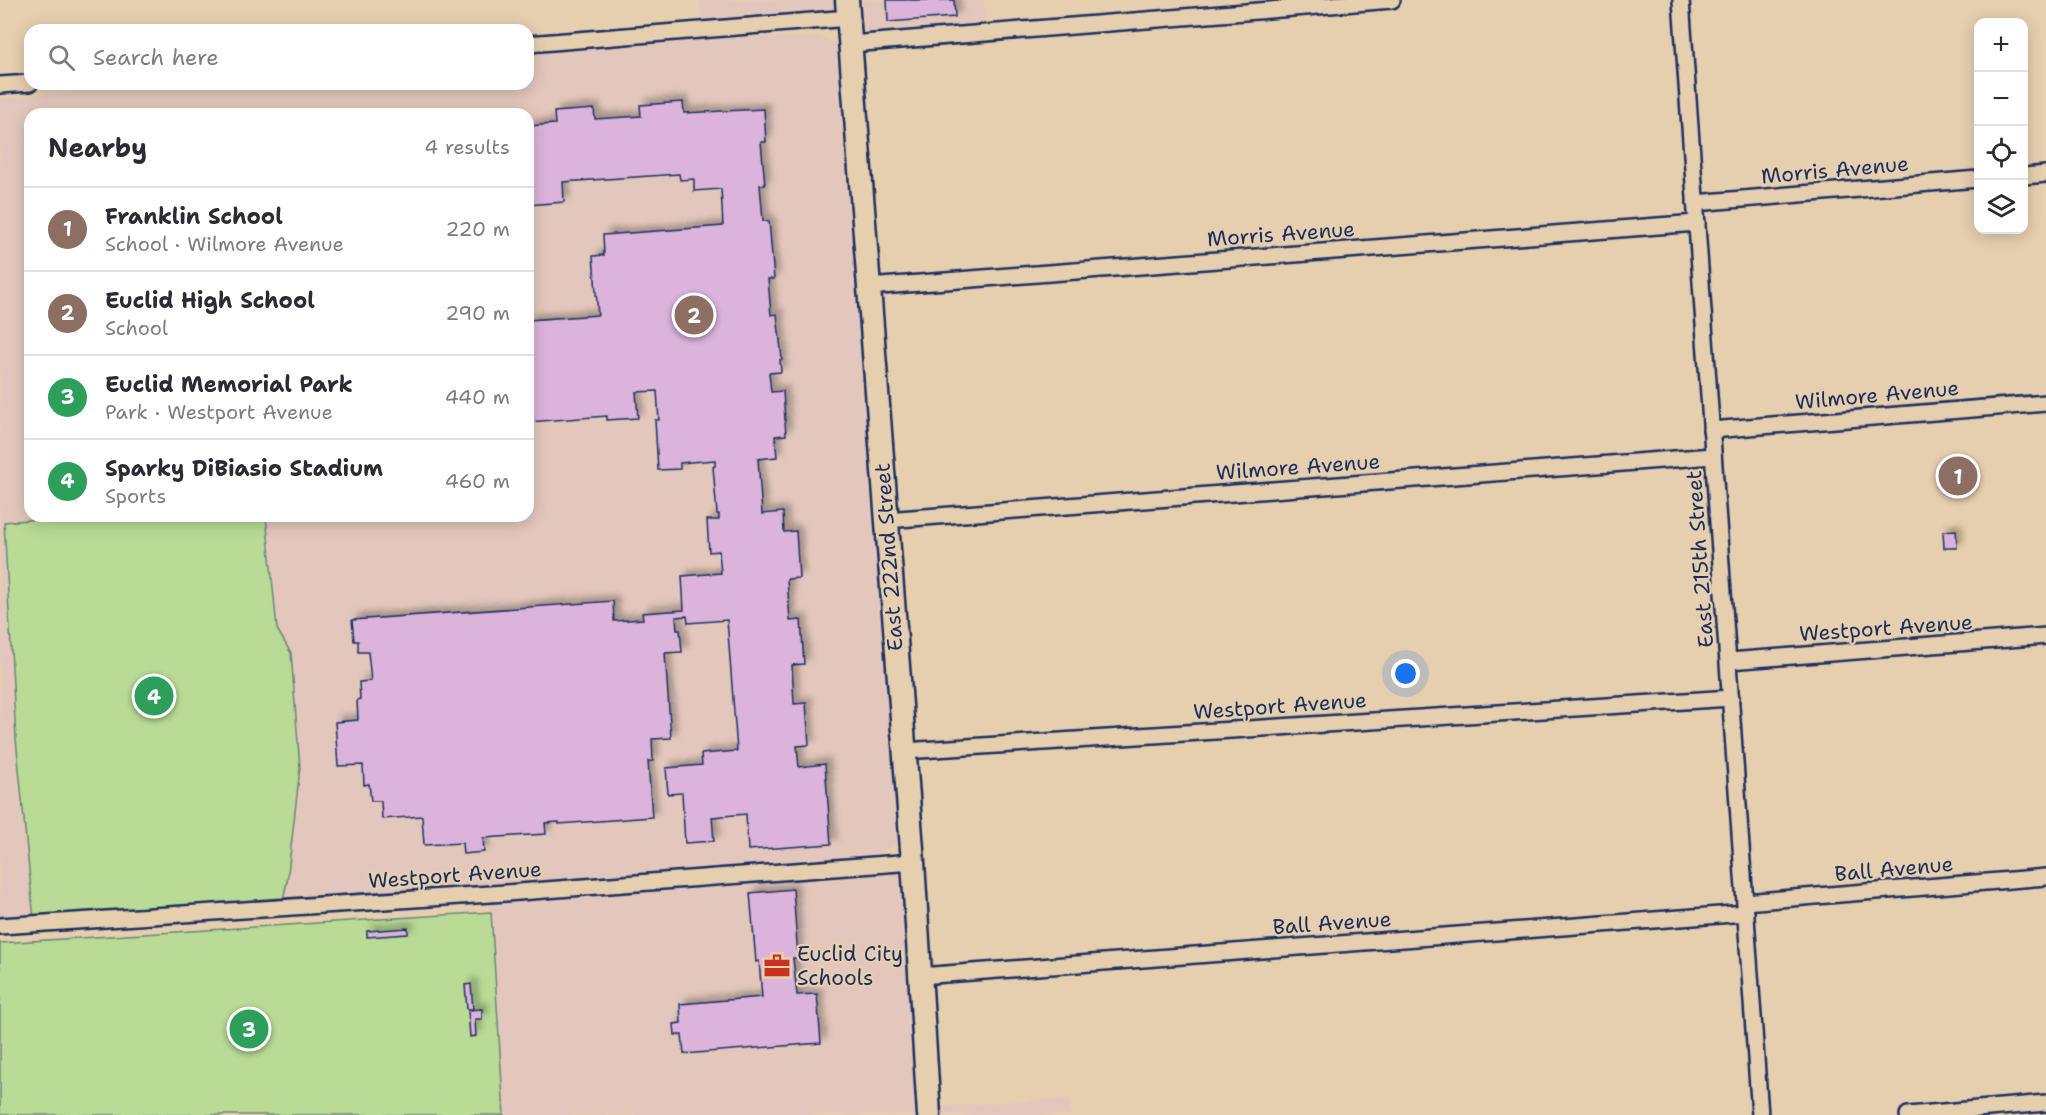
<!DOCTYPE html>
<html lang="en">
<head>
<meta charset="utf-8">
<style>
	:root { --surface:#fff; --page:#f7f7f7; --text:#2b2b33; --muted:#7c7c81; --line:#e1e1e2; --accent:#b45309 }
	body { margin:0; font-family:"Shantell Sans",sans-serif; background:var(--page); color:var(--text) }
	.controls { position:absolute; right:18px; top:18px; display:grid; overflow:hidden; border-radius:12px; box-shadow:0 3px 15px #0003 }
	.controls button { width:54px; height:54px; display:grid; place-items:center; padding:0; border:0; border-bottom:2px solid var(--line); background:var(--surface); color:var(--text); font:30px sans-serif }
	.you { position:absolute; left:1406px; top:674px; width:21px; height:21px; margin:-15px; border:4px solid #fff; border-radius:50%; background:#1a73e8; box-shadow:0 0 0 9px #1a73e833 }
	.badge { display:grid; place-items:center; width:39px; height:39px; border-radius:50%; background:var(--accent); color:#fff; font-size:20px; font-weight:700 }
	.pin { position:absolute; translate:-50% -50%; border:3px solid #fff; box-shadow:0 2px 6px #0006 }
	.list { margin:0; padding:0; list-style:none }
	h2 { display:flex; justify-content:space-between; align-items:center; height:78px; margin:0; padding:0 24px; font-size:26px }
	h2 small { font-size:20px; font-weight:400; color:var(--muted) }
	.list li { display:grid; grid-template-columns:39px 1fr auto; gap:18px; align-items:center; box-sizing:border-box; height:84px; padding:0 24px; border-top:2px solid var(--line) }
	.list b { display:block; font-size:22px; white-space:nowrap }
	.list p { margin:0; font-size:20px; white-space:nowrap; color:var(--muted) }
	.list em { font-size:20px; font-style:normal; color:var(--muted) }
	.icon { flex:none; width:33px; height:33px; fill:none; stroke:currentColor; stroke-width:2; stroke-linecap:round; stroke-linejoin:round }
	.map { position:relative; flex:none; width:2046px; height:1115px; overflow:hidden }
	.search { position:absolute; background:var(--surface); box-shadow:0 3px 15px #0003; left:24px; top:24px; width:510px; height:66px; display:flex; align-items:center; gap:15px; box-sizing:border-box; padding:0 21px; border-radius:18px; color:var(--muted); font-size:22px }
	.panel { position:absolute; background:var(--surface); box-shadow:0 3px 15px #0003; left:24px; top:108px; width:510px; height:414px; border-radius:18px }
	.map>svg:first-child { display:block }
</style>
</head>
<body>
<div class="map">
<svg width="2046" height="1115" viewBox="0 0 2046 1115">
	<defs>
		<filter id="shadow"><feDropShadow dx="5.5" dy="-5.5" stdDeviation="3" flood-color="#0004"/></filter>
	</defs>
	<rect width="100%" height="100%" fill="#e6cfaf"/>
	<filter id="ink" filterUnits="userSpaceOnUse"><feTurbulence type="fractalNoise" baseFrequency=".0167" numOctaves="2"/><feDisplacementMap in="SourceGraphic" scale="12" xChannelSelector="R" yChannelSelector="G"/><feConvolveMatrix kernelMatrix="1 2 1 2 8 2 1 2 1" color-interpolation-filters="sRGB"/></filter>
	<g filter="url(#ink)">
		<g fill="#e3c7bc" fill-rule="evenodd">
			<path d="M700 0H984L986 33 851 44 849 18 702 30Z"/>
			<path d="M818 36 839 44 894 747 898 844 876 855 766 864 440 890 0 922V98L161 84H528V54L735 37ZM30 114H528V516H30Z"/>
			<path d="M913 862 929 1107 1070 1098 1071 1115H503L488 894Z"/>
		</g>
		<g fill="#b9db95" stroke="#6a857a" stroke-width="1.5">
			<path d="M77 516H266L277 629 291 653 300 768 287 882 282 904 34 920 16 739 4 522Z"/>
			<path d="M491 912 504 1115H0V943Z"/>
		</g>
		<g fill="#dbb3db" stroke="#1b2f5e" stroke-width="1.5" filter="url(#shadow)">
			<path d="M887 0H954L955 17 888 22Z"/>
			<path d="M683 102 684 113 764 109 766 142H761L765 185H760L763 221H769L774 279H768L771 315 777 314 782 359 780 360 781 372 769 373 771 392 783 391 786 435 775 436 777 457 758 459 762 514 783 512 784 532 796 531 799 578 787 579 790 621 801 620 804 664 792 665 794 704 806 703 809 745 797 746 799 767 825 764 831 844 748 850 746 814 712 817 714 841 685 843 682 793 668 794 666 768 702 765 701 754 737 751 727 620 688 623 687 616 676 617 677 630H680L682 652 665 653 671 738 652 739 653 761H648L652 817 559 824V822L545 823 546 834 483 838 484 852 463 854 462 843 424 845 422 816 382 819 381 801H371L369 784 364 785 363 765 338 766 335 722 358 720 357 700 360 699 359 682 371 681 368 652H358V641H354L352 620 613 601 614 621 643 619 642 613 684 610 682 576 721 573 719 551 709 552 707 520H719V514H717L713 467 715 466V460L680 463V469L658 470 655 420H659L657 391 636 392 638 418 607 420V416L528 422V320L598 315 593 256 604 255 603 235 723 226 721 189 694 191V179L680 180 679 174 563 182 564 202 528 205V126L555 124 554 112 594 109 595 119 641 116 640 105Z"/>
			<path d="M1956 530 1957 548H1944L1943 531Z"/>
			<path d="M793 889 798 958H793L797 995 817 994 821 1043 684 1054 682 1035H675L674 1024 681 1023 680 1004 762 997 759 961 756 962 750 893Z"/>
			<path d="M408 928V934L367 937V931Z"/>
			<path d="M471 984 473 1009H467L465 985Z"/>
			<path d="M482 1009V1019H475L476 1036 470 1037 468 1010Z"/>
		</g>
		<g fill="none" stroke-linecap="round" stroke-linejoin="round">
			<g stroke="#1b2f5e" stroke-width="20">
				<g id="street">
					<path d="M1681 0 1760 1115"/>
					<path d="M528 44 849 18"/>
					<path d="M851 44 1392 0"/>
					<path d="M0 85 30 83"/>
					<path d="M2024 176 2046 174"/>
					<path d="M1695 203 1978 179"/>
					<path d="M868 287 1697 223"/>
					<path d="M1711 430 2046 403"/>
					<path d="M886 520 1713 456"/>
					<path d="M1729 661 2046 636"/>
					<path d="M904 751 1731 698"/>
					<path d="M1745 902 2046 877"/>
					<path d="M0 926 506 893 913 862"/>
					<path d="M920 976 1746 913"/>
					<path d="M1908 1115 2046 1103"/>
				</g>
			</g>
			<g stroke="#1b2f5e" stroke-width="27">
				<path id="secondary" d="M847 0 913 862 929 1115"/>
			</g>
			<use href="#street" stroke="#e6cfaf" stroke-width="15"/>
			<use href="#secondary" stroke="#e6cfaf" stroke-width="22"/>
		</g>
	</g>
	<defs>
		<g id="office-bare" transform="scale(2.07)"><path d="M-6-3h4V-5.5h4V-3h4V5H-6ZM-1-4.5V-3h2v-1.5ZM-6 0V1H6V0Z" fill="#c8321e" stroke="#e6cfaf" stroke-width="2.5" paint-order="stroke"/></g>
	</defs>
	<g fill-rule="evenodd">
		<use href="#office-bare" x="777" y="966"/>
	</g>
	<g text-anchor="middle" stroke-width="4.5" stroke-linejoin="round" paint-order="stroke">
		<g font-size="21" fill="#1b2f5e" stroke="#e6cfaf">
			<text transform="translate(1835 170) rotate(-5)" y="7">Morris Avenue</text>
			<text transform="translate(1281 234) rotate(-4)" y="7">Morris Avenue</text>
			<text transform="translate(1877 395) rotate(-5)" y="7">Wilmore Avenue</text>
			<text transform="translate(1298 467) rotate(-4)" y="7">Wilmore Avenue</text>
			<text transform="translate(889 557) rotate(-94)" y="7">East 222nd Street</text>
			<text transform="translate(1700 559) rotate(-94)" y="7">East 215th Street</text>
			<text transform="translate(1886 628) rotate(-4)" y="7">Westport Avenue</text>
			<text transform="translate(1280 706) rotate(-4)" y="7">Westport Avenue</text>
			<text transform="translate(1894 869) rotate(-5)" y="7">Ball Avenue</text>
			<text transform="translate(455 875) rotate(-4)" y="7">Westport Avenue</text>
			<text transform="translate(1332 923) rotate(-4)" y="7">Ball Avenue</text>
		</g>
		<g font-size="21" fill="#1b2f5e" stroke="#e6cfaf" text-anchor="start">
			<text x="797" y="961">Euclid City<tspan x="797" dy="24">Schools</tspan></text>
		</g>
	</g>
</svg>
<div class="controls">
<button>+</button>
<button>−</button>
<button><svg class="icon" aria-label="locate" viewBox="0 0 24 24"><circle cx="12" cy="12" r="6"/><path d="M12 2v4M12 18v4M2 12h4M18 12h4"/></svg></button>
<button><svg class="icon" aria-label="layers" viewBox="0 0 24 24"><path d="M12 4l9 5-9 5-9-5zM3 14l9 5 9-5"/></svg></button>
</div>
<div class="you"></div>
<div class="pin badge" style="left:1958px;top:476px;background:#8d6e63">1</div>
<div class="pin badge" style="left:694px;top:315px;background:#8d6e63">2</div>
<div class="pin badge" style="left:249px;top:1029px;background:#2e9e5b">3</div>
<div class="pin badge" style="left:154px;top:696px;background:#2e9e5b">4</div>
<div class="search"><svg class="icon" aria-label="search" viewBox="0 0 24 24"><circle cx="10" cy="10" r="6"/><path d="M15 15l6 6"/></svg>Search here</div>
<section class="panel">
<h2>Nearby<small>4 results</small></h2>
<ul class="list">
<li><span class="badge" style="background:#8d6e63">1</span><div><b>Franklin School</b><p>School · Wilmore Avenue</p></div><em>220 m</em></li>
<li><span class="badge" style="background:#8d6e63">2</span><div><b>Euclid High School</b><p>School</p></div><em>290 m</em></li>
<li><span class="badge" style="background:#2e9e5b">3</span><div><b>Euclid Memorial Park</b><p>Park · Westport Avenue</p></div><em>440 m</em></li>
<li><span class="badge" style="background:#2e9e5b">4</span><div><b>Sparky DiBiasio Stadium</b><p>Sports</p></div><em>460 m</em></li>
</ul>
</section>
</div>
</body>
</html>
